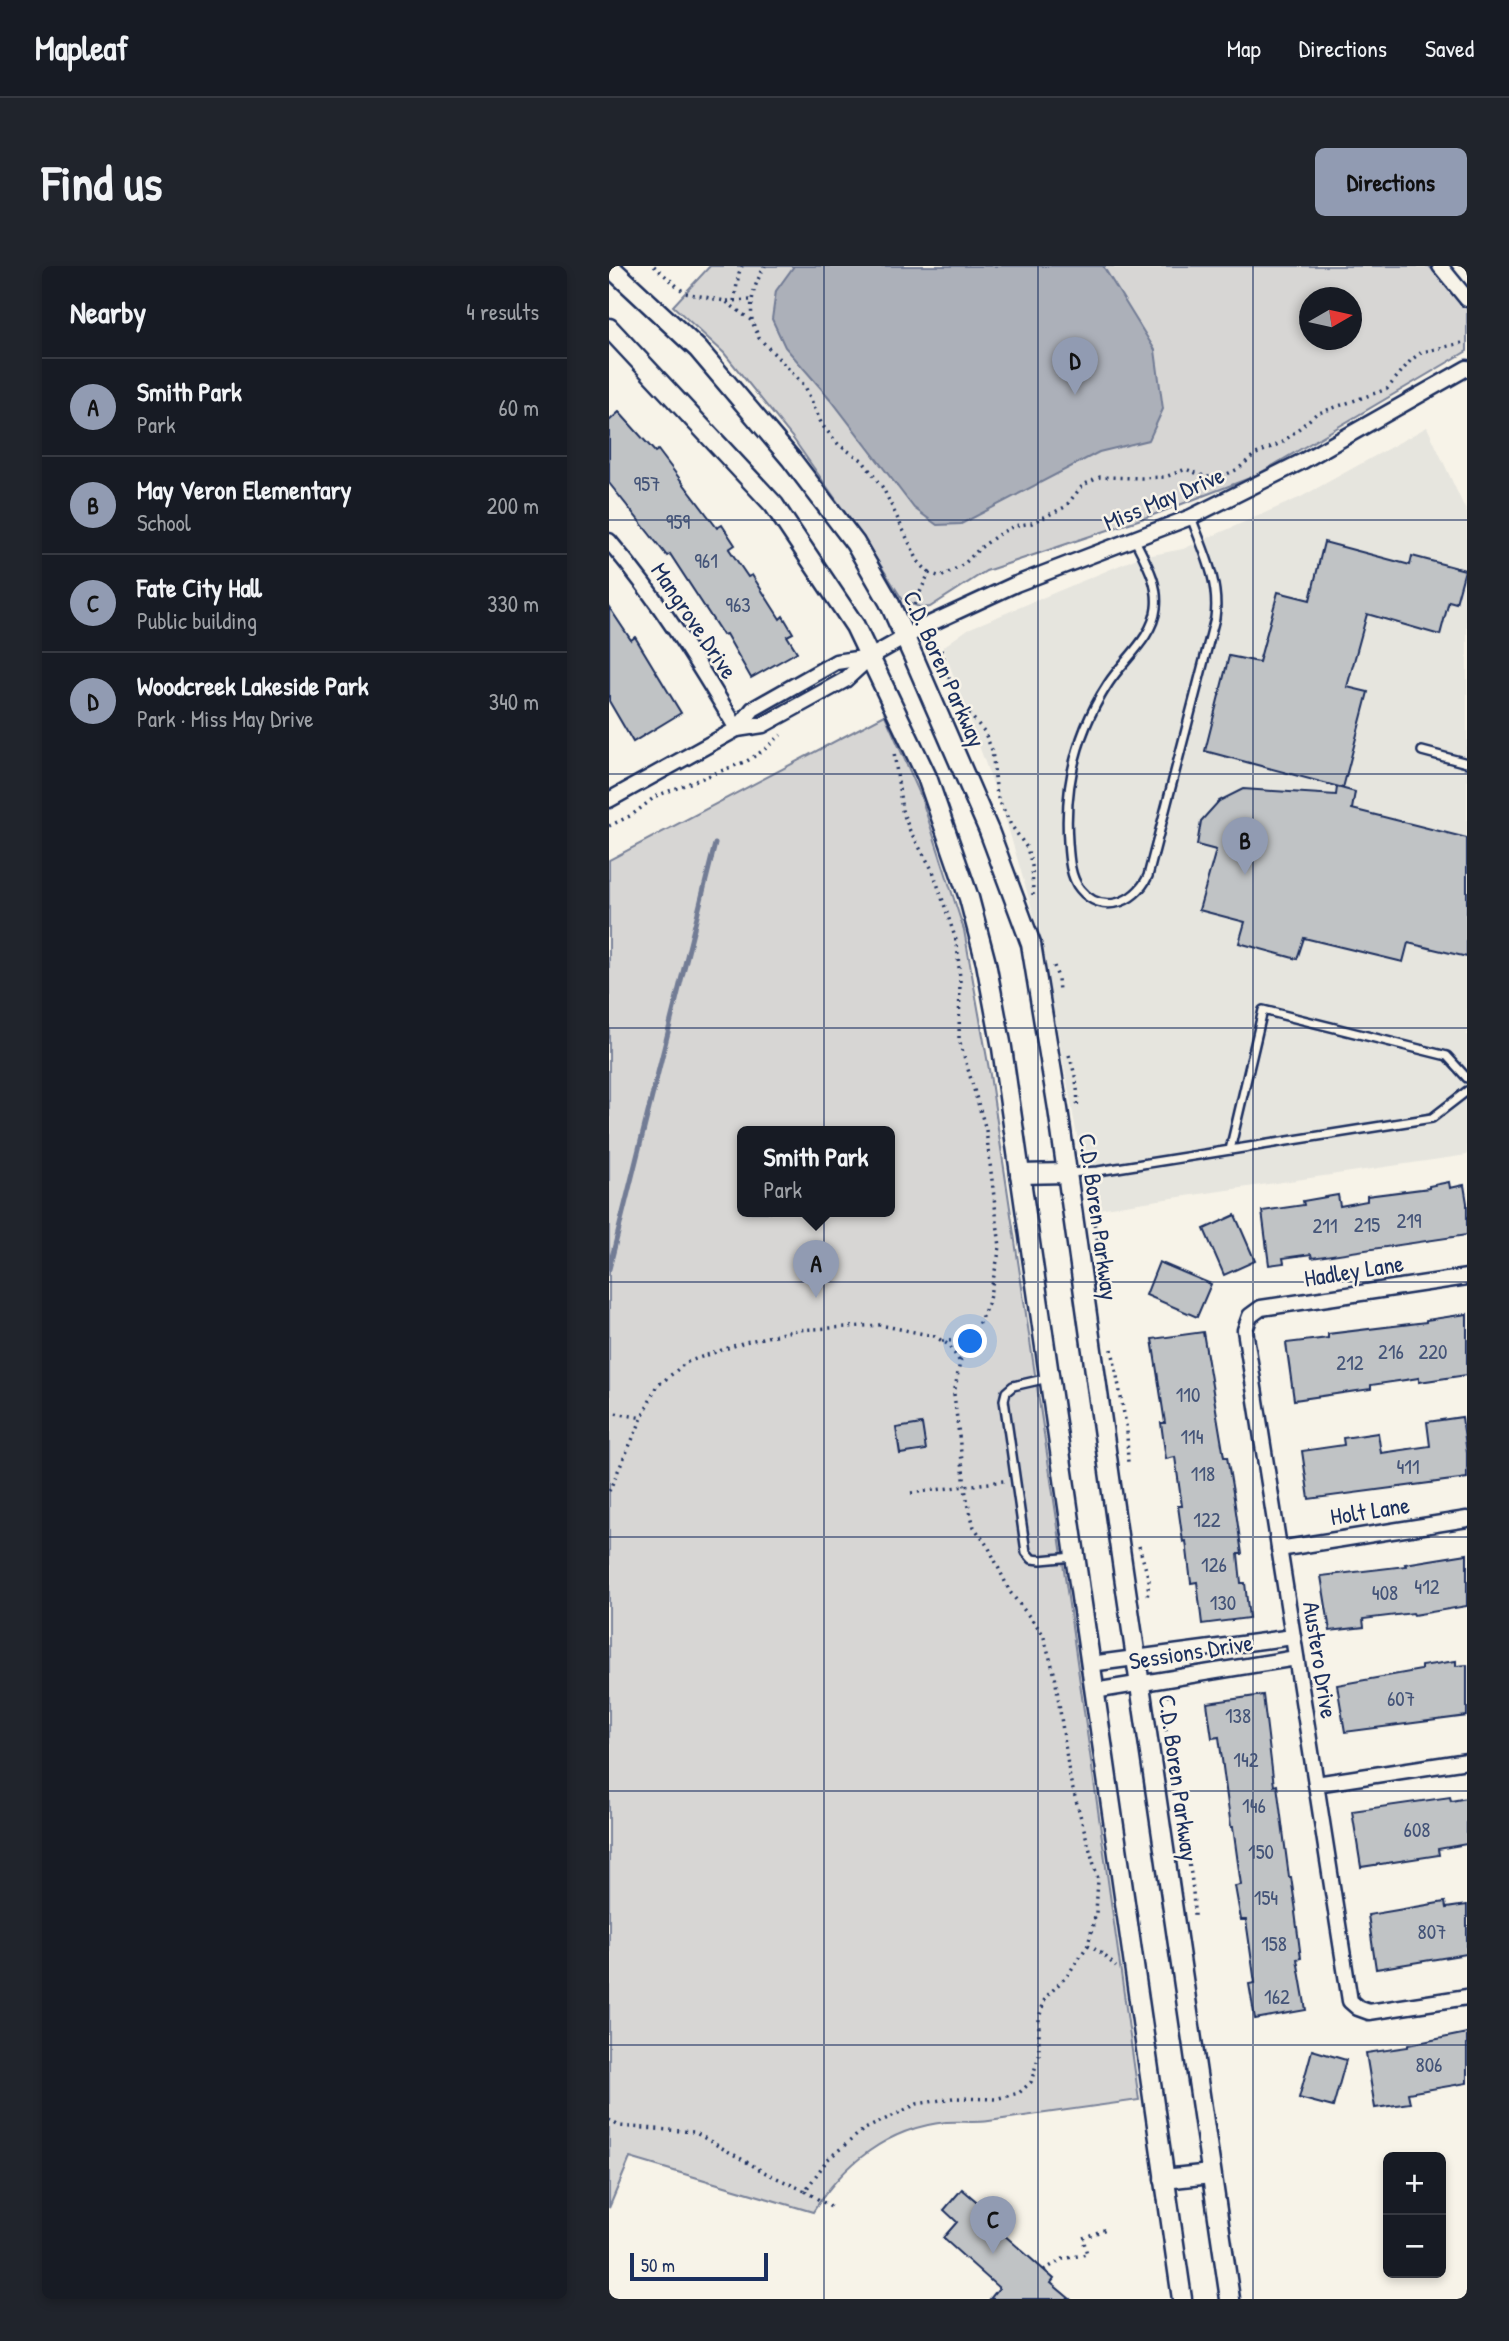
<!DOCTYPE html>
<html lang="en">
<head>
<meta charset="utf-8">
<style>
	:root { --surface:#171b24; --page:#20242c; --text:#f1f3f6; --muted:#9ea1a6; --line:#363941; --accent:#919bb2 }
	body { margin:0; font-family:"Patrick Hand",sans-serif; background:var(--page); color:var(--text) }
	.controls { position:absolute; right:21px; bottom:21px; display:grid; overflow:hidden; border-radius:10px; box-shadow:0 4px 10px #0003 }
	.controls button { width:63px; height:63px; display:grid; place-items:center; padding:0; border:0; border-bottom:2px solid var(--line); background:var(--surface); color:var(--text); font:35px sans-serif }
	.compass { position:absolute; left:690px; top:21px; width:63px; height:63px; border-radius:50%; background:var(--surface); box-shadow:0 4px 10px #0003; rotate:81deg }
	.scale { position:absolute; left:21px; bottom:18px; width:138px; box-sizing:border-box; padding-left:7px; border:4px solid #1b2f5e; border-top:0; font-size:19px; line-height:24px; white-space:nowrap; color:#1b2f5e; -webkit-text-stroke:5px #f7f3e8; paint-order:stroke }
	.you { position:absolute; left:362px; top:1076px; width:24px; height:24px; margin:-18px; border:5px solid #fff; border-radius:50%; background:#1a73e8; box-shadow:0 0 0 10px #1a73e833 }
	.badge { display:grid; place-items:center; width:46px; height:46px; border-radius:50%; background:var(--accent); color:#111; font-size:23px; font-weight:700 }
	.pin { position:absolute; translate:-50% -58px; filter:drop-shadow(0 2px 4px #0008) }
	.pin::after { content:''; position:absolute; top:37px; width:24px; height:21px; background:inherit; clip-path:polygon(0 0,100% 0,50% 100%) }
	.popup { position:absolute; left:128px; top:860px; width:158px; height:91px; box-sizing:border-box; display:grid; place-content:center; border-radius:10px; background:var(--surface); filter:drop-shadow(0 2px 5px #0005); font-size:23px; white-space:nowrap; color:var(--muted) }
	.popup b { font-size:26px; color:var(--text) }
	.popup::after { content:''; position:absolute; left:50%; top:100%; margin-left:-14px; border:14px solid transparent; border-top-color:var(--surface) }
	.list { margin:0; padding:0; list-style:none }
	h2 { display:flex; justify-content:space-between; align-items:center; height:91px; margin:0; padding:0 28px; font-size:30px }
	h2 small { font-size:23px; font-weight:400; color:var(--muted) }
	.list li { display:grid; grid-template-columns:46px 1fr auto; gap:21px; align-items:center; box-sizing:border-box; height:98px; padding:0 28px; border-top:2px solid var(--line) }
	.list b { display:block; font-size:26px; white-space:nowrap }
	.list p { margin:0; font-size:23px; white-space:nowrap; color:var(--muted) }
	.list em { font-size:23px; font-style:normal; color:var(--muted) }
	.map { position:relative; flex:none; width:858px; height:2033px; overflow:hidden; border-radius:10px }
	header { display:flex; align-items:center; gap:42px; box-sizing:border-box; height:98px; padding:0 35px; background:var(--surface); border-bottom:2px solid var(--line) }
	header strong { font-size:33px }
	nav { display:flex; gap:38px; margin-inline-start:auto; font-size:24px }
	.intro { display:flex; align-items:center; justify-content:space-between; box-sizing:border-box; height:168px; padding:0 42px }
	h1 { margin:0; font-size:49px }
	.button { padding:18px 32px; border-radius:10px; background:var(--accent); color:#111; font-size:24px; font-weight:700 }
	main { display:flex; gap:42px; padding:0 42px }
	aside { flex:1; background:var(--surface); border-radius:10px; box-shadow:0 4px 10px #0003 }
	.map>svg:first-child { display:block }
</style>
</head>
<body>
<header>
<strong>Mapleaf</strong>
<nav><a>Map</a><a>Directions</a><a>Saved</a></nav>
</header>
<div class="intro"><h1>Find us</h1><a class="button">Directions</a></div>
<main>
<aside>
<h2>Nearby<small>4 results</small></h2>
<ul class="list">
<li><span class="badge">A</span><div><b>Smith Park</b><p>Park</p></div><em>60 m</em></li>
<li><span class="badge">B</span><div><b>May Veron Elementary</b><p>School</p></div><em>200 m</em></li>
<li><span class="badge">C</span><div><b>Fate City Hall</b><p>Public building</p></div><em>330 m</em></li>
<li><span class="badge">D</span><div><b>Woodcreek Lakeside Park</b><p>Park · Miss May Drive</p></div><em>340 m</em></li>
</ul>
</aside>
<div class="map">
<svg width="858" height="2033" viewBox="0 0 858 2033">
	<rect width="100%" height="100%" fill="#f7f3e8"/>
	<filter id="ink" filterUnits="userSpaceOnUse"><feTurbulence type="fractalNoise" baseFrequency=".0143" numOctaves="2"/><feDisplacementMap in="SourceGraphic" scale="14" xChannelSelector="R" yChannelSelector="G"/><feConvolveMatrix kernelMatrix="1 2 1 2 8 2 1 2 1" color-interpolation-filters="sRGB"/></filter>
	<g filter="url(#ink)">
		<path fill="#e6e5de" d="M818 161 858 247V889L482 944 430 667 396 551 334 381 359 363 528 292 574 283 692 231Z"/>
		<g fill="#d7d6d4" stroke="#798299" stroke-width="2" fill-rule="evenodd">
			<path d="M101 0H820L858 41V85L646 210 544 249 377 305 321 341 314 342 295 336 256 275 183 171 115 87 64 40ZM701 32H743V74H701Z"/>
			<path d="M276 449 311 528 355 664 381 809 448 1254 530 1834C480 1841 430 1848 380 1855 366 1857 352 1855 337 1856 279 1862 234 1898 204 1946L21 1892 0 1942V594ZM134 866H280V946H134Z"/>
		</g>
		<path fill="#acb0b9" stroke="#727c95" stroke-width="2" d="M185 0H494L546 84 554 143 540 174 490 186 352 258 328 259 305 242 223 135 176 81 163 53 167 25Z"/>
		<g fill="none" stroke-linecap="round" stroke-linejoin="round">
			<path stroke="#727c95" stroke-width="5" d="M0 1003 106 578"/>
		</g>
		<g fill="#c0c3c5" stroke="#1b2f5e" stroke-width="2">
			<path d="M10 146 46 186 49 184 108 262 113 259 126 279 120 283 139 311 143 309 171 353 174 350 184 367 178 370 188 386 142 412 117 368 114 369 61 288 58 290 0 217V155Z"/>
			<path d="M715 276 801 299 803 290 856 304 847 337 840 335 831 369 758 348 738 421 759 426 734 522 596 485 620 390 650 396 669 326 701 334Z"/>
			<path d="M0 341 22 374 26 371 72 447 24 476 0 435Z"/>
			<path d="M728 521 746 526 743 543 858 572V691L799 677 794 696 695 672 688 693 630 677 636 656 590 644 607 584 588 579 592 555 610 535 634 523 727 529Z"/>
			<path d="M840 916 841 922 855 919 858 937V969L703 992 702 988 674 992 675 997 660 999 653 945 695 939 694 935 729 929 731 940 758 935V930L820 922V920Z"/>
			<path d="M626 949 646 995 615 1009 595 963Z"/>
			<path d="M550 996 602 1018 588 1051 537 1029Z"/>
			<path d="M858 1048V1109L810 1116V1112L762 1119V1123L685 1134 677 1077 719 1072V1068L817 1056V1054Z"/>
			<path d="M594 1066 615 1191H618L625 1232 633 1288H629L632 1317H636L640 1352 593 1358 588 1316 582 1317 577 1275 574 1276 569 1240H573L566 1191 557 1193 552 1157H556L543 1073Z"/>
			<path d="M853 1151 858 1187V1212L700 1233 693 1185 735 1179 734 1172 769 1167 772 1187 821 1180 818 1156Z"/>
			<path d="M313 1158 317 1184 291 1188 287 1162Z"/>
			<path d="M858 1288V1340L805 1349 804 1347 754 1353 755 1361 721 1365 712 1310 797 1300 796 1298Z"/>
			<path d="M847 1395V1400L858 1399V1450L736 1466 728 1419 812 1404V1400Z"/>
			<path d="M654 1429 665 1520 668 1519 680 1611H682L687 1645 686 1646 692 1692 688 1693 697 1744 646 1753 640 1718 646 1717 637 1654H632L626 1620 632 1619 624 1561H622L610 1471 603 1472 598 1437Z"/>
			<path d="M841 1531 842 1535 858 1532V1578L829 1583 830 1589 752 1601 743 1545Z"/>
			<path d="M836 1636 837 1642 858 1639V1688L767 1703 759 1649Z"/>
			<path d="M858 1767V1817L799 1827 801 1837 766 1842 757 1787 799 1781V1779Z"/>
			<path d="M703 1784 737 1794 724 1841 690 1832Z"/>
			<path d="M353 1923 380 1946 376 1952 445 2013 442 2017 461 2033H381L390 2022 334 1972 348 1956 335 1944Z"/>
		</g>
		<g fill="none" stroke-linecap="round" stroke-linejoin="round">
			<g stroke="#1b2f5e" stroke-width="12">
				<g id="service">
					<path d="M525 272C536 295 550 316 547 342 544 372 514 394 499 418 468 466 455 520 459 576 460 591 461 611 471 623 492 649 526 638 539 610L606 352C611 316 594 284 582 251"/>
					<path d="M813 485 858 497"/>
					<path d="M621 884 654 744 838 790 858 812"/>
					<path d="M459 907 489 905 823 852 858 825"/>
					<path d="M439 1112 404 1120 397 1126 395 1134 417 1286 423 1293 432 1294 464 1291"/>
				</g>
			</g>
			<g stroke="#1b2f5e" stroke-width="19">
				<g id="minor">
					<path d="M831 0 858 33"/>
					<path d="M0 275C50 334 89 397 128 463"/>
					<path d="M128 463 144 443 227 396 261 391"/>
					<path d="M0 534 128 463 154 459 236 414 261 391 316 360 407 318 582 251 694 195 858 102"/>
					<path d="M858 1011 652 1042 641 1050 636 1064 741 1735 749 1742 760 1746 858 1731"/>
					<path d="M670 1283 858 1253"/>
					<path d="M481 1398 684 1371"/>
					<path d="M485 1425 687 1392"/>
					<path d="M707 1518 858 1495"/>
				</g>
			</g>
			<g stroke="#1b2f5e" stroke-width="23">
				<g id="tertiary">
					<path d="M0 0 89 83 182 193 246 277 280 336 305 392 380 565 422 678 449 843 510 1276 621 2033"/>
					<path d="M0 62 165 239 246 360 318 511 360 632 377 697 393 782 573 2033"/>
					<path d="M411 908 458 907"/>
					<path d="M555 1913 602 1908"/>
				</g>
			</g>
			<g stroke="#1b2f5e" stroke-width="3.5" stroke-dasharray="2 5" stroke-linecap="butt">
				<path d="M45 0 76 27 116 35 143 55 150 72 196 120 213 159 230 179 253 194 274 222 309 295 320 307 305 339"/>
				<path d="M118 35 142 34"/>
				<path d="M125 35 130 7 133 0"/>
				<path d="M143 54C141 33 145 19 156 0"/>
				<path d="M320 307 332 311 355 298 371 282 390 268 405 260 423 257 456 241 474 219 491 211 532 212 556 211 577 203 597 211 614 210 629 203 645 189 674 176 707 148 778 123 802 94 813 86 858 76"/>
				<path d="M327 380 334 386 337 406 356 443 375 465 383 484 388 530 402 559 418 582 423 600 424 629"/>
				<path d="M0 560 23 549 47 530 138 495 155 484 172 469"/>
				<path d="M445 700 449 712 450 726"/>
				<path d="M460 789C466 807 470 823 468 842"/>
				<path d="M484 951 492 993 496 1034"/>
				<path d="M333 1075 362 1074"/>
				<path d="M503 1083 518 1164 519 1200"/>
				<path d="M0 1146 34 1152"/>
				<path d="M0 1225 47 1121 78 1096 136 1076 188 1064 271 1059 325 1070 340 1079 351 1096"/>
				<path d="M302 1227 395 1215"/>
				<path d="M530 1280 540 1314 538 1333"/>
				<path d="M559 1479 554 1439 559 1428"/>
				<path d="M572 1565C581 1594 585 1621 585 1651"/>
				<path d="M479 1679 494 1688 507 1701"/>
				<path d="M0 1854 10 1860 85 1866 157 1907 196 1925 218 1894 254 1864 308 1838 344 1832 386 1833 410 1827 422 1816 430 1789V1752L436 1732 458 1710 479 1679 487 1647 489 1613 461 1513 446 1410 434 1368 401 1326 380 1282 365 1261 357 1229 345 1128 351 1096 379 1038 391 981 377 864 350 773 351 713 348 677 324 605 301 565 293 544 285 486"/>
				<path d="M196 1925 225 1943"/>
				<path d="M435 2004 454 1993 478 1988 474 1972 500 1962"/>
			</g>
			<use href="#service" stroke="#f7f3e8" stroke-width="7"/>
			<use href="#minor" stroke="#f7f3e8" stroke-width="14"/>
			<use href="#tertiary" stroke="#f7f3e8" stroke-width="18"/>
		</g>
	</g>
	<path fill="none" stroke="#1b2f5e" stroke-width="2" stroke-opacity="0.55" d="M215 0V2033M429 0V2033M644 0V2033M0 254H858M0 508H858M0 762H858M0 1016H858M0 1271H858M0 1525H858M0 1779H858"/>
	<g text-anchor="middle" stroke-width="5" stroke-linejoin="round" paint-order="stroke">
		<g font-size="21" fill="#445478">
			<text x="38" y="225">957</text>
			<text x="69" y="263">959</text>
			<text x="97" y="302">961</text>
			<text x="129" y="346">963</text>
			<text x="800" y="962">219</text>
			<text x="758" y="966">215</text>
			<text x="716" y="967">211</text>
			<text x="782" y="1093">216</text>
			<text x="824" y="1093">220</text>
			<text x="741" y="1104">212</text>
			<text x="579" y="1136">110</text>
			<text x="583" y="1178">114</text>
			<text x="799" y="1208">411</text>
			<text x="594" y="1215">118</text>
			<text x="598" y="1261">122</text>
			<text x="605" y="1306">126</text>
			<text x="818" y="1328">412</text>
			<text x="776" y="1334">408</text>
			<text x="614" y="1344">130</text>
			<text x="792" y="1440">607</text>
			<text x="629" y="1457">138</text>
			<text x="637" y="1501">142</text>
			<text x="645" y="1547">146</text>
			<text x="808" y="1571">608</text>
			<text x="652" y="1593">150</text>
			<text x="657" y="1639">154</text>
			<text x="823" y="1673">807</text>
			<text x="665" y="1685">158</text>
			<text x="668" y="1738">162</text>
			<text x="820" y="1806">806</text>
		</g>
		<g font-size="24" fill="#1b2f5e" stroke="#f7f3e8">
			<text transform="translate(555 233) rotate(-23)" y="8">Miss May Drive</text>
			<text transform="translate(85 355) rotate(56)" y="8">Mangrove Drive</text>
			<text transform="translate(335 403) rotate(66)" y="8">C.D. Boren Parkway</text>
			<text transform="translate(489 951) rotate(82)" y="8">C.D. Boren Parkway</text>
			<text transform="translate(745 1005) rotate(-9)" y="8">Hadley Lane</text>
			<text transform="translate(761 1245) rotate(-9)" y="8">Holt Lane</text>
			<text transform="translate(582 1386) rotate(-9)" y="8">Sessions Drive</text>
			<text transform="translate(711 1394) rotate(81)" y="8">Austero Drive</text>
			<text transform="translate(569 1512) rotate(82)" y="8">C.D. Boren Parkway</text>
		</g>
	</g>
</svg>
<div class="controls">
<button>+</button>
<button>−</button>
</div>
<svg class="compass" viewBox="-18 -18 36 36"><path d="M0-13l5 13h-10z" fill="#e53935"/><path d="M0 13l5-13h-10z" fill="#9ea1a6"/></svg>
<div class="scale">50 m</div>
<div class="you"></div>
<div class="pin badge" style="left:207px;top:1032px">A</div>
<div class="popup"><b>Smith Park</b>Park</div>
<div class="pin badge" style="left:636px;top:609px">B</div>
<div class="pin badge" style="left:384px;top:1988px">C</div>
<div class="pin badge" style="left:466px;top:129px">D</div>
</div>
</main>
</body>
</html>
